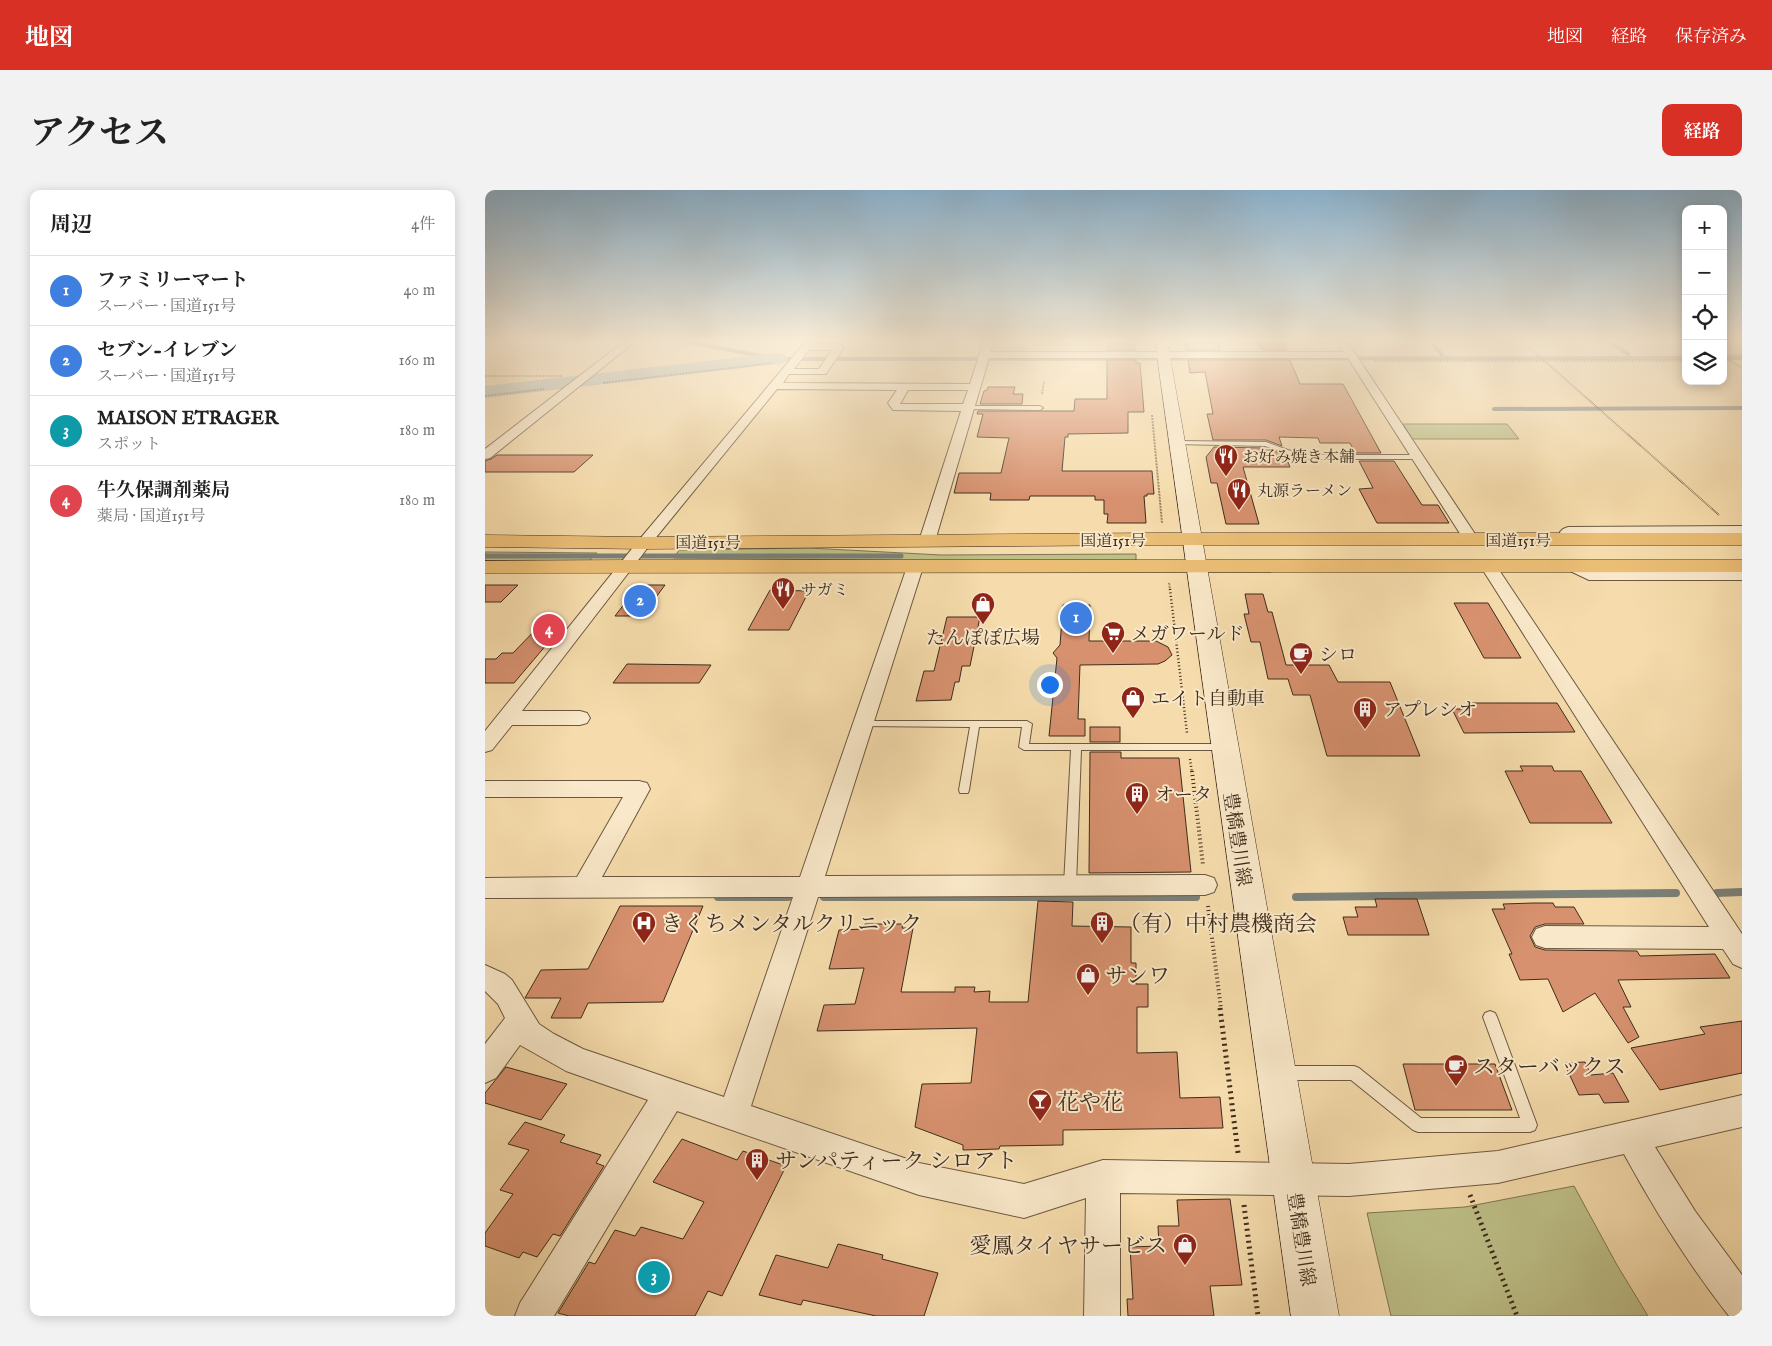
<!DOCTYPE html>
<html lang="ja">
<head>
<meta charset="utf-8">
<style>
	:root { --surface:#fff; --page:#f2f2f2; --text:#222; --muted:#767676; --line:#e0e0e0; --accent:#d93025 }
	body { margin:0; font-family:"IM FELL English","Noto Serif JP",serif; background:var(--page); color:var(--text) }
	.controls { position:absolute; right:15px; top:15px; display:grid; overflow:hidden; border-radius:10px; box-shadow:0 2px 12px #0003 }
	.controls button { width:45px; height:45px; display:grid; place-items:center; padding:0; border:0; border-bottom:1px solid var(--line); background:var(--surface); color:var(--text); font:25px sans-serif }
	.you { position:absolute; left:564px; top:494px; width:18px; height:18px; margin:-12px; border:4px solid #fff; border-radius:50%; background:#1a73e8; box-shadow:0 0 0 8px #1a73e833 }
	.badge { display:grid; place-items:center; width:32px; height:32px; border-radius:50%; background:var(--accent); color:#fff; font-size:16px; font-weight:700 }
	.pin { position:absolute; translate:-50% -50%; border:2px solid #fff; box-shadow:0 1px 5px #0006 }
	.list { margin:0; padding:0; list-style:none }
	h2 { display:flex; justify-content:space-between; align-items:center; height:65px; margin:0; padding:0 20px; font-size:21px }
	h2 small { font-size:16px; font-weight:400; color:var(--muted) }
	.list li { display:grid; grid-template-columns:32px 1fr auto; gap:15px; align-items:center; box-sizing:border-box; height:70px; padding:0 20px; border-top:1px solid var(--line) }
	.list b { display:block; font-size:19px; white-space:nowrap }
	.list p { margin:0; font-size:16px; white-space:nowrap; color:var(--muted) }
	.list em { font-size:16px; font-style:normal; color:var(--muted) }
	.icon { flex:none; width:28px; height:28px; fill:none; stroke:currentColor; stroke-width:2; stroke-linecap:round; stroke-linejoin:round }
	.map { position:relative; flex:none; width:1257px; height:1126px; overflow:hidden; border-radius:10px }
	header { display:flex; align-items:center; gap:30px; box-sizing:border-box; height:70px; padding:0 25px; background:var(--accent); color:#fff }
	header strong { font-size:24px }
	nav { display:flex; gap:28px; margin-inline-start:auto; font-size:18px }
	.intro { display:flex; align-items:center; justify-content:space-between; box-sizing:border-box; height:120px; padding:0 30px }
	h1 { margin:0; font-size:35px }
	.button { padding:12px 22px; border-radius:10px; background:var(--accent); color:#fff; font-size:18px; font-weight:700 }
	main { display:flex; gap:30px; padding:0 30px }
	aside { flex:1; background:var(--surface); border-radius:10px; box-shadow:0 2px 12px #0003 }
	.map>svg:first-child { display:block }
</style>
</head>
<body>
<header>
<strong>地図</strong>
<nav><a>地図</a><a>経路</a><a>保存済み</a></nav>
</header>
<div class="intro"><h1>アクセス</h1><a class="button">経路</a></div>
<main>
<aside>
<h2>周辺<small>4件</small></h2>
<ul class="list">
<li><span class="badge" style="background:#3f7fe0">1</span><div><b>ファミリーマート</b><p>スーパー · 国道151号</p></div><em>40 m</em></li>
<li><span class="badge" style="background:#3f7fe0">2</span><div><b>セブン-イレブン</b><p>スーパー · 国道151号</p></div><em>160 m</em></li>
<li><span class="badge" style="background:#0f9aa8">3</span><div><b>MAISON ETRAGER</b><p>スポット</p></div><em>180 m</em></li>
<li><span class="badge" style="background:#e0444e">4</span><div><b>牛久保調剤薬局</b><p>薬局 · 国道151号</p></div><em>180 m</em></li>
</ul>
</aside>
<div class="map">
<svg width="1257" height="1126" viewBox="0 0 1257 1126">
	<rect width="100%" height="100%" fill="#f6dcac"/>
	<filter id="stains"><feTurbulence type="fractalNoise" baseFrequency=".004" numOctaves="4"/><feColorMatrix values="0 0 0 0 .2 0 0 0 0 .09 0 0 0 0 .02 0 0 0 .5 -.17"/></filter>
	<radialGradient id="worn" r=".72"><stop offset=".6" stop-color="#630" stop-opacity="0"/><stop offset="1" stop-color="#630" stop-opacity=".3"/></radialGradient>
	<g fill="#bec088" stroke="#7e7652">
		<path d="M918 234H1022L1034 249H927Z"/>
		<path d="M324 358 456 365 651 364V373L189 368 194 360Z"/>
		<path d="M0 362 112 363 102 373 0 374Z"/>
		<path d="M1089 996 1132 1075 1163 1126H906L882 1023 980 1017Z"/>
	</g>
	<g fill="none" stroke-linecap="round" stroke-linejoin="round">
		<g stroke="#7b8078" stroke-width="4">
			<path d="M191 150 293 169 1201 168"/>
			<path d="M944 150 957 165"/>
			<path d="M1123 150 1143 164"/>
			<path d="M1238 168H1257"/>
			<path d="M1009 219 1257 218"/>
		</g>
		<path stroke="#7b8078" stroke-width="5" d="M0 366H416"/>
		<g stroke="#7b8078" stroke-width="8">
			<path d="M1232 703 1257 702"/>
			<path d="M233 707H303"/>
			<path d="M339 707H711"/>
			<path d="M811 707 1191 703"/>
		</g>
		<path fill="#a3b8b6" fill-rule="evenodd" d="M293 163 300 165 303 169 300 173 0 208V196Z"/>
	</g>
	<g fill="#d7916f" stroke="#3e2c1c">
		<path d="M623 150H649L650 160H623Z"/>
		<path d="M700 153H733L735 160H701Z"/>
		<path d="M773 153H798L801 160H777Z"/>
		<path d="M622 170H651V173H655L659 222H643V243L583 244V247H580L577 281H667L669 304H662V306H659L661 333H622L623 324H619V310H610V306H545L544 310H505L506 303H469L474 283H516L524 248 492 247 498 224H492L493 221H589L590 209H622Z"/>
		<path d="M703 170H805L815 194H858L896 263H870L865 253H835L833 248 794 247 797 256 781 250H728L722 224H728L720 182 705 183Z"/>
		<path d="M503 197H530L528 204H538L537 214H495L499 201 502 200Z"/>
		<path d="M729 257 780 258 800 265 805 277H758L774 334H741L732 293H726L721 267Z"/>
		<path d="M12 265H108L89 282H0V271L6 269Z"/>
		<path d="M874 271H909L937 315H953L964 333H892L874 299 888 298Z"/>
		<path d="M0 395H33L16 412H0Z"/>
		<path d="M154 395H180L157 426H130Z"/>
		<path d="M285 400 324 401 304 440H263Z"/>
		<path d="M760 404H778L783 422H787L801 475H844L853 492H905L935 566H842L825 505H808L803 489H783L775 452H766L759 424H764Z"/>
		<path d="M969 413H1003L1036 468H999Z"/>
		<path d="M578 415H605L604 451H671L683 457 687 465 680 471 673 474 595 475 593 529H600V546H564L572 468 568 463 575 455Z"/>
		<path d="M462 427H495L485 476H477L474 492H470L466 510 431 511 439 481H449Z"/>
		<path d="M57 433 79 434 29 493H0V469H11L17 463H28Z"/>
		<path d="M142 474 226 475 214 493H128Z"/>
		<path d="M982 513H1072L1090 542 979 543 967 519H985Z"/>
		<rect x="605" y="537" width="30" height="15"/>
		<path d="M605 562H636V568H694L706 682 604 683Z"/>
		<path d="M1035 576H1067L1069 581H1096L1127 633H1045L1020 581H1038Z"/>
		<path d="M890 709H932L944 745H863L858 727H873L870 717H892Z"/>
		<path d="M553 711 588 712 587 736 646 737V773H651V794H663V817H652V863L692 862 695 908 735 907 738 938 578 940V955L515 956 514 959 478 960V955L430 937 437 894 486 893 492 838 332 841 339 815 370 814 379 778 344 779 354 740 379 739 380 734H418L417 738H428L416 802H470V797H490L489 802 505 801 504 812H543Z"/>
		<path d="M1048 713H1068L1070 717H1089L1099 734H1060L1050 737 1045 746 1050 757 1060 760 1152 761 1155 766 1230 764 1245 788 1133 790 1146 817H1138L1154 847 1143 853 1110 803 1078 822 1063 789 1035 790 1024 764H1027L1007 719H1020L1018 714Z"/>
		<path d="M135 716H218L178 812 103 813 96 828H66L76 808H40L56 780 103 779Z"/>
		<path d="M1257 831V883L1175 900 1146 858 1220 844 1215 837Z"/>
		<path d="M1100 872 1106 885 1128 883 1144 912 1119 913 1114 904 1094 905 1079 873Z"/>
		<path d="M918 874H1010L1027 920H930Z"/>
		<path d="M21 877 82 894 56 930 0 913V903Z"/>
		<path d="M40 932 80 945 75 952 116 965 111 973 119 976 75 1046 68 1044 52 1067 38 1062 34 1068 0 1056V1043L28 1004 15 1000 44 960 23 954Z"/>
		<path d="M197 949 252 970 258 961 301 976 237 1106 223 1101 210 1126H84L73 1123 104 1072 110 1074 130 1040 150 1046 156 1037 198 1049 219 1012 168 992Z"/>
		<path d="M745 1009 757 1095 725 1096 729 1126H643L642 1109H648L645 1057 674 1056 673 1036H694L692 1010Z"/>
		<path d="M353 1054 398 1065 397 1069 453 1083 439 1126H391L318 1110 316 1115 274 1105 291 1065 343 1078Z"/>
	</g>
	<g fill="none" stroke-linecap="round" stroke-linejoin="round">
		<g stroke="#6c5840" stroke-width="2">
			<g id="service">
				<path d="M484 216H555L558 218 555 220 482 219V217Z"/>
				<path d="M693 251 781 252 817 265H933L936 267 933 269H816L780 256 691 254V252Z"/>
				<path d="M378 531H542L547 534 544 554H739L744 557 739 560H596L591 695 589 698 585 700 581 698 579 695 586 560H539L534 557 537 537H494L484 600 483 603H475L474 600 485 537 375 536 373 534Z"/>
				<path d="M1005 821 1010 823 1012 827 1052 935 1050 940 1045 942H933L928 940 866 890H797L792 888 790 883 792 878 797 876H869L874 878 936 928H1035L998 827 1000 823Z"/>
			</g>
		</g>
		<g stroke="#6c5840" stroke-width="2">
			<g id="minor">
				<path d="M141 150H152L5 268 0 269V259Z"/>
				<path d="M322 150H332L329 154H354L359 157 341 184H304L298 193 485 194 499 150H509L505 162H859L851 150H861L994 350 991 353H981L863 168H504L450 351 447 354H437L434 351 476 221 408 220 403 213 412 200 292 199 164 356 37 521H95L102 523 105 528 102 533 95 535H27L7 560 0 562V541L154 350ZM324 160H347L334 179H309ZM423 200H483L478 214H415Z"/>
				<path d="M1257 336V346L1091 347 1089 353H1079L1075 342 1078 339 1083 337Z"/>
				<path d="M430 372 436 374 438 377 340 686 720 685 729 688 732 695 729 702 720 705 333 707 266 916 434 973 539 994 618 970 864 974 1013 961 1257 905V937L1170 957 1210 1021 1257 1085V1126H1244C1204 1075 1170 1021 1139 964L1013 993 864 1006 635 1003V1126H599L601 1008 539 1028 434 1005 192 921 69 1126H30L35 1113 163 910 81 881 35 855 11 888 0 893V854L20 828 13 814 0 801V775L20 784 27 790 54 834 69 844 98 859 239 907 308 707 0 708V688L92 687 138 607H0V591H154L162 593 165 599 117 687H315L422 377 424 374Z"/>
				<path d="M1004 372 1010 374 1012 377 1257 744V778L1248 774 1238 759 1060 758 1051 755 1047 747 1051 739 1060 736 1224 737 996 377 998 374Z"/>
				<path d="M1089 372 1107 380H1257V390H1104L1083 380 1081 377 1083 374Z"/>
			</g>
		</g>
		<g stroke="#3e2c1c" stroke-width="1">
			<path id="secondary" d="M670 150H682L854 1126H806Z"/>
		</g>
		<g stroke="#3e2c1c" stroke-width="1">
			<g id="trunk">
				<path d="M669 343H1257V355H669L159 359 0 357V345L159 347Z"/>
				<path d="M141 370H1257V382L0 383V371Z"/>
			</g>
		</g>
		<g stroke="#3e2c1c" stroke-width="2" stroke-dasharray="0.5 1" stroke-linecap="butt">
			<path d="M1036 150 1234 325"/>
			<path d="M1238 166 1257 178"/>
			<path d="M1238 166 1257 165"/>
			<path d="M889 171H1201"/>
			<path d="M1238 171H1245"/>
			<path d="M0 186H77"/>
			<path d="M118 193 288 173"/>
			<path d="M557 204 559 191"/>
			<path d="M0 206 59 199"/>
			<path d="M667 225 677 333"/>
			<path d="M684 393 685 400"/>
		</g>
		<g stroke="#3e2c1c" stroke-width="2.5" stroke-dasharray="1 2.5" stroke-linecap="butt">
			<path d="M685 399 702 543"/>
			<path d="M705 569 707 583"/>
		</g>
		<g stroke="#3e2c1c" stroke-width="4" stroke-dasharray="1 3" stroke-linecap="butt">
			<path d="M707 581 718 675"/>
			<path d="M723 716 736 819"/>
		</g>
		<g stroke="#3e2c1c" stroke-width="5" stroke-dasharray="2 4" stroke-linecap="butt">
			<path d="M735 818 753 963"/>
			<path d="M985 1005 1032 1126"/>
			<path d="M759 1015 773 1126"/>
		</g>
		<use href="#service" fill="#f9e8c9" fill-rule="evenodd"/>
		<use href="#minor" fill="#f9e8c9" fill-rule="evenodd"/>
		<use href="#secondary" fill="#f9e8c9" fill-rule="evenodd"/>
		<use href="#trunk" fill="#ebbe76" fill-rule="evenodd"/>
	</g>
	<linearGradient id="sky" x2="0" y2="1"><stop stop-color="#8cb6d4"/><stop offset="0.49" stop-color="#fbefda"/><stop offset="1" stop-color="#fbefda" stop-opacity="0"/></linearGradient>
	<rect width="1257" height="307" fill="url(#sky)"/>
	<defs>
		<g id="restaurant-pin" transform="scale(1.25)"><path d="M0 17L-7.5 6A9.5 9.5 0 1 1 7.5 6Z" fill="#8f2418" stroke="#f9e8c9"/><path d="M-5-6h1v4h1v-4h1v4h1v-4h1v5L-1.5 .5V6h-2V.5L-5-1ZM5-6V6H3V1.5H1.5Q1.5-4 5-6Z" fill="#fff"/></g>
		<g id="shop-pin" transform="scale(1.25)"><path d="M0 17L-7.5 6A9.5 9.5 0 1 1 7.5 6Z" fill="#8f2418" stroke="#f9e8c9"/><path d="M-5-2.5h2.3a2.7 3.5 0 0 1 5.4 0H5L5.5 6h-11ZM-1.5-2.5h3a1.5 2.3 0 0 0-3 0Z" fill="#fff"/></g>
		<g id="supermarket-pin" transform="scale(1.25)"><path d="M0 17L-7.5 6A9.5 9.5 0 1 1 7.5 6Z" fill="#8f2418" stroke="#f9e8c9"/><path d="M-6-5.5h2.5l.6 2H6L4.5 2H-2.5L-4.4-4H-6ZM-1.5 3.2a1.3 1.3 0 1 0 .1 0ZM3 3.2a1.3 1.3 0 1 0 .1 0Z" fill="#fff"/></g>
		<g id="cafe-pin" transform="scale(1.25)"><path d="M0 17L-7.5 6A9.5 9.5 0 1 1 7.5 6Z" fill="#8f2418" stroke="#f9e8c9"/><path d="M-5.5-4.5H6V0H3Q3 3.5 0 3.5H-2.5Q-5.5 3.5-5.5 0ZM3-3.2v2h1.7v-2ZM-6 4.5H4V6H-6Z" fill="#fff"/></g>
		<g id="building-pin" transform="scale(1.25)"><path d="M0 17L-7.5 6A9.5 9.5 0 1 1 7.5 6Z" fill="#8f2418" stroke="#f9e8c9"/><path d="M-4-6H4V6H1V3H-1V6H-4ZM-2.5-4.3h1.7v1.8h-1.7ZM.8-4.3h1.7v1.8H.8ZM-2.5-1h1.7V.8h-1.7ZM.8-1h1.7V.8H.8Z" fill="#fff"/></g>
		<g id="hospital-pin" transform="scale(1.25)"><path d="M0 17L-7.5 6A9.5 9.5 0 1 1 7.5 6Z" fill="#8f2418" stroke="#f9e8c9"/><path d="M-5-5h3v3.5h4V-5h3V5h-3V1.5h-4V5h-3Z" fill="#fff"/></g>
		<g id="bar-pin" transform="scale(1.25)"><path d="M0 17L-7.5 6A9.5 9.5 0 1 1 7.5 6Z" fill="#8f2418" stroke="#f9e8c9"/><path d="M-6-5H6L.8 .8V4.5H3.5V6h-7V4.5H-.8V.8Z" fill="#fff"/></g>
	</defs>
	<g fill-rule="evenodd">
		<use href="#restaurant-pin" x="741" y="266"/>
		<use href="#restaurant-pin" x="754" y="300"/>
		<use href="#restaurant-pin" x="298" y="399"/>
		<use href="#shop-pin" x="498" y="414"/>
		<use href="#supermarket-pin" x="628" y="443"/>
		<use href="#cafe-pin" x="816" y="464"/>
		<use href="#shop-pin" x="648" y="508"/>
		<use href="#building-pin" x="880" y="519"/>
		<use href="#building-pin" x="652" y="604"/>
		<use href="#hospital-pin" x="159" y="733"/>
		<use href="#building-pin" x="617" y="733"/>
		<use href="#shop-pin" x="603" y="785"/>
		<use href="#cafe-pin" x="971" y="876"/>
		<use href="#bar-pin" x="555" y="911"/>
		<use href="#building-pin" x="272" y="970"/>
		<use href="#shop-pin" x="700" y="1055"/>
	</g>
	<g text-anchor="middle" stroke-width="4" stroke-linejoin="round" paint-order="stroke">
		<g font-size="16" fill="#3e2c1c" stroke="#f9e8c9" text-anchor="start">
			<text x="758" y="272">お好み焼き本舗</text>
			<text x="772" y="306">丸源ラーメン</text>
			<text x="316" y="405">サガミ</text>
		</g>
		<g font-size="16" fill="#3e2c1c" stroke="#f9e8c9">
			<text x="628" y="356">国道151号</text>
			<text x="1033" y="356">国道151号</text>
			<text x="223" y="358">国道151号</text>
		</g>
		<g font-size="19" fill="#3e2c1c" stroke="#f9e8c9" text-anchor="start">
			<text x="646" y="450">メガワールド</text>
			<text x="498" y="454" text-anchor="middle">たんぽぽ広場</text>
			<text x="834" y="471">シロ</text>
			<text x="666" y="515">エイト自動車</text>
			<text x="898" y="526">アプレシオ</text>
			<text x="670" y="611">オータ</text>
		</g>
		<g font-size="19" fill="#3e2c1c" stroke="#f9e8c9">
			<text transform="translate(753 649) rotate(81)" y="7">豊橋豊川線</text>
			<text transform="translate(817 1049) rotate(81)" y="7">豊橋豊川線</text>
		</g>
		<g font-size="22" fill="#3e2c1c" stroke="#f9e8c9" text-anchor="start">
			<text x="176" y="741">きくちメンタルクリニック</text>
			<text x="634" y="741">（有）中村農機商会</text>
			<text x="620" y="793">サンワ</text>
			<text x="988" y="884">スターバックス</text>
			<text x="572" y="919">花や花</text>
			<text x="290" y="978">サンパティーク シロアト</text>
			<text x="682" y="1063" text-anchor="end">愛鳳タイヤサービス</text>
		</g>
	</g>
	<rect width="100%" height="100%" filter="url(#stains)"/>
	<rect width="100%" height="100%" fill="url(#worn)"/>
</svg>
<div class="controls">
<button>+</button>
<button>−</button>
<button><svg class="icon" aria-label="locate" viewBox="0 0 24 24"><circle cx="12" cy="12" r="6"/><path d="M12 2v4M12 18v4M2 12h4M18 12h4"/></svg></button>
<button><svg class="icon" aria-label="layers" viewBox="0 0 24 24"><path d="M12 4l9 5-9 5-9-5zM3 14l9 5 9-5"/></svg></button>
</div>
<div class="you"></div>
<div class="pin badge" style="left:591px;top:428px;background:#3f7fe0">1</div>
<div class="pin badge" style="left:155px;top:411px;background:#3f7fe0">2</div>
<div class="pin badge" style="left:169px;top:1087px;background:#0f9aa8">3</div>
<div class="pin badge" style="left:64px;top:440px;background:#e0444e">4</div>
</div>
</main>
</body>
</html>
